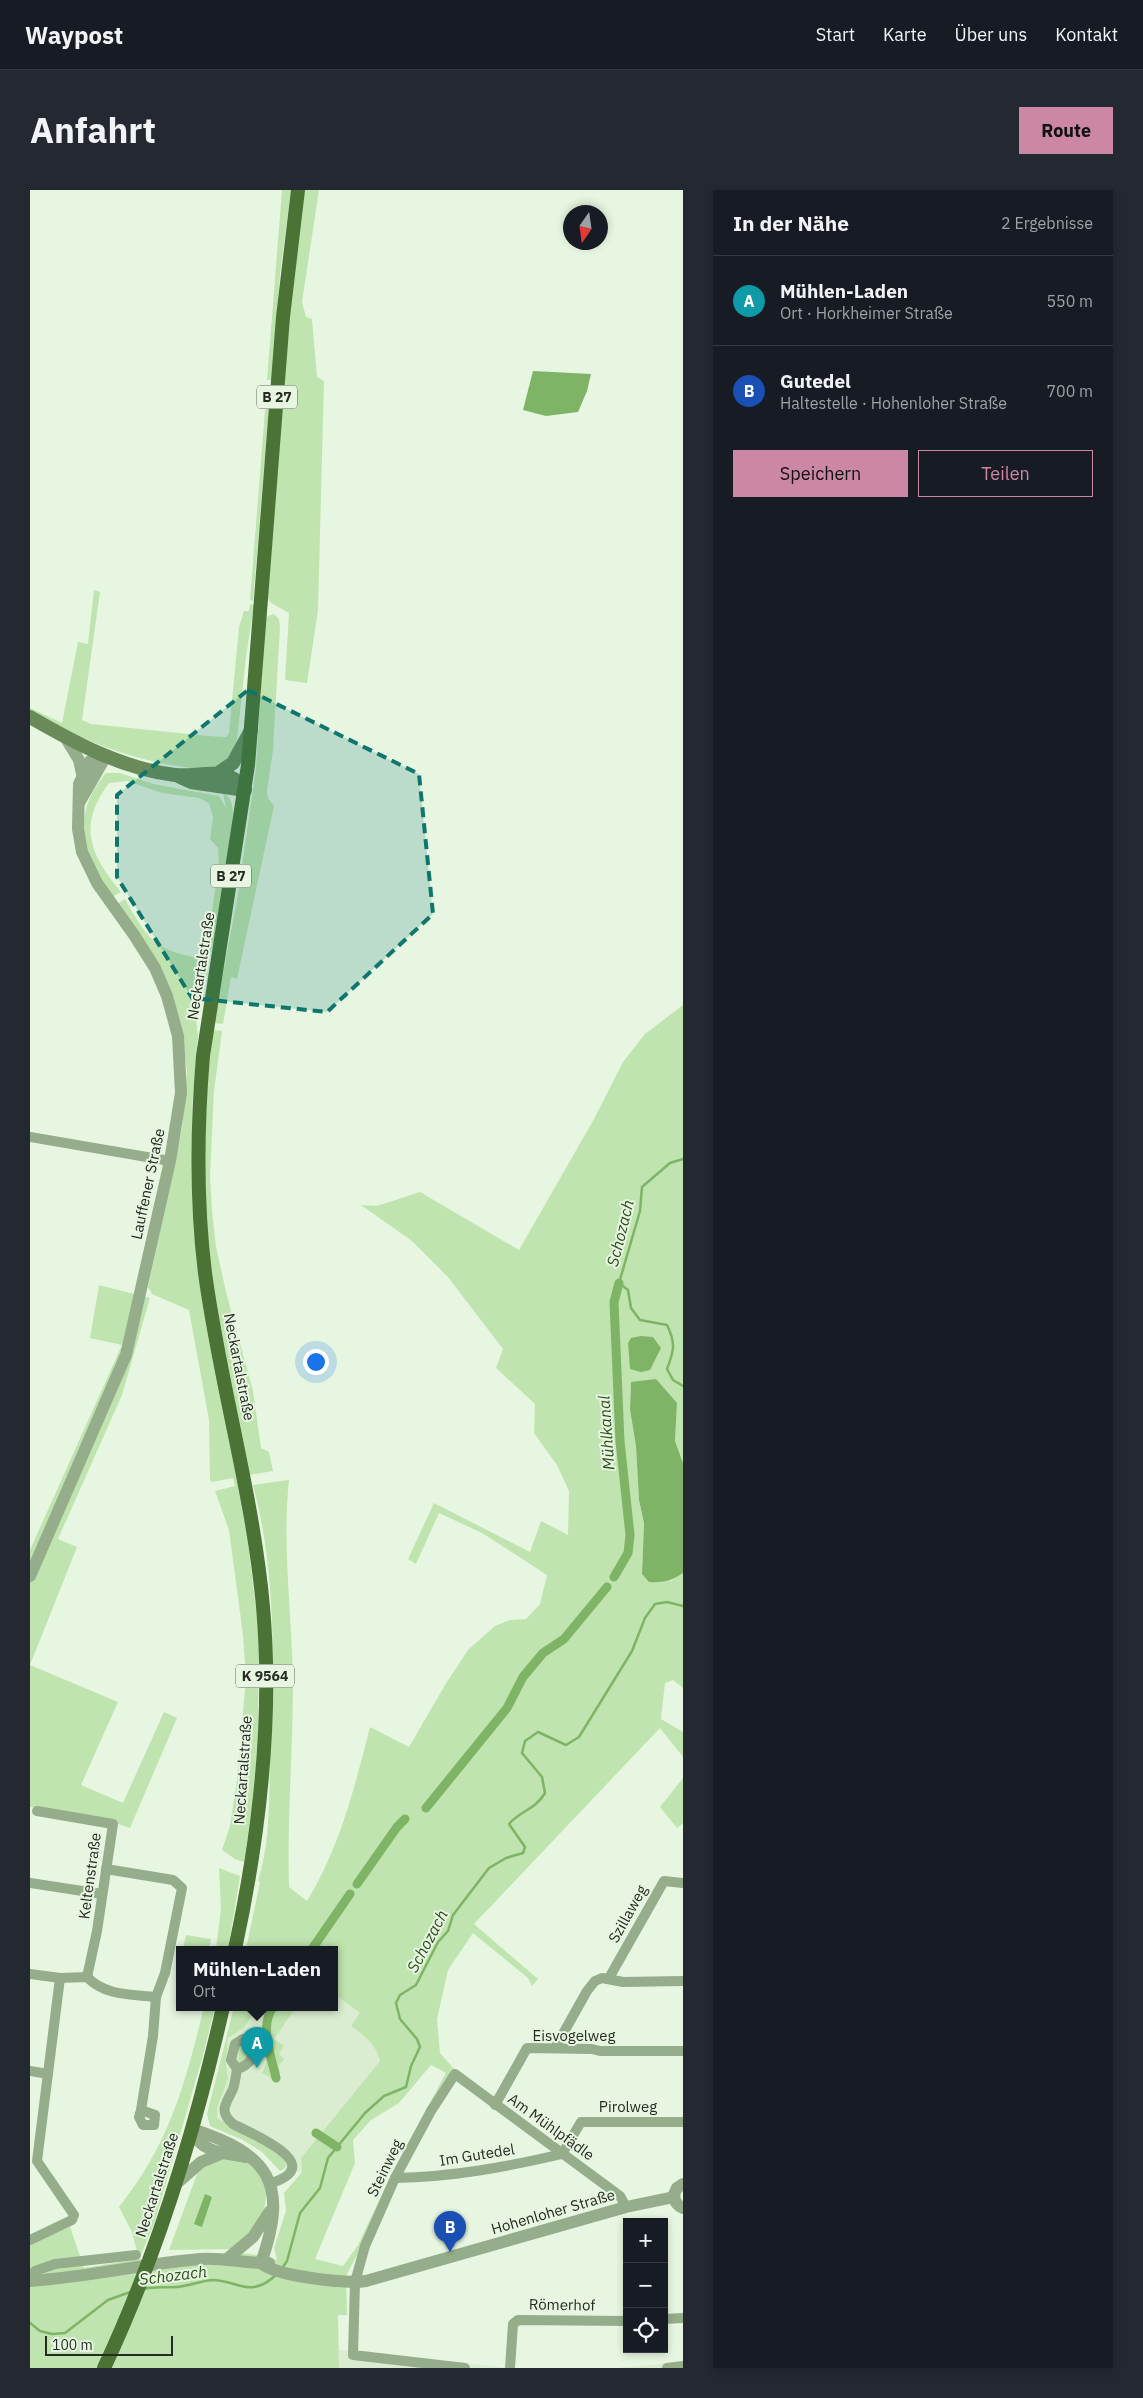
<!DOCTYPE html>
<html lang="de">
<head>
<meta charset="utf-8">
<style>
	:root { --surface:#171b24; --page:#242831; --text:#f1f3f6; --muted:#9ea1a6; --line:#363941; --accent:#cc87a5 }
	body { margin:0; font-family:"IBM Plex Sans",sans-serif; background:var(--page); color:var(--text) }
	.controls { position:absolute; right:15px; bottom:15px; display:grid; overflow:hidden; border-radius:0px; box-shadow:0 2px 8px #0003 }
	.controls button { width:45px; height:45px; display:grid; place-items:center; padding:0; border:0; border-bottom:1px solid var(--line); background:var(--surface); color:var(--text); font:25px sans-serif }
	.compass { position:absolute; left:533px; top:15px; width:45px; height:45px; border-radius:50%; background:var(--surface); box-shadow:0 2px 8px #0003; rotate:193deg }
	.scale { position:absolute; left:15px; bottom:12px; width:128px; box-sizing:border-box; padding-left:5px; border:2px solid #262b23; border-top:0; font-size:14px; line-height:18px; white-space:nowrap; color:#262b23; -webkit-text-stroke:4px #e7f6e1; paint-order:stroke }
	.you { position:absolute; left:285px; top:1171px; width:18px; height:18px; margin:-12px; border:4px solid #fff; border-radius:50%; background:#1a73e8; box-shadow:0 0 0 8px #1a73e833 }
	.badge { display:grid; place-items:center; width:32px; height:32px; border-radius:50%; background:var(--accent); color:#fff; font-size:16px; font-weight:700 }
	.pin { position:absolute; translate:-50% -41px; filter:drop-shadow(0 1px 2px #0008) }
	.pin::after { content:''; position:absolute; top:26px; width:18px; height:15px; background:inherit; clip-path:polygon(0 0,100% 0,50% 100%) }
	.popup { position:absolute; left:146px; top:1756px; width:162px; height:65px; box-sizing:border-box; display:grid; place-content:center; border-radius:0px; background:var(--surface); filter:drop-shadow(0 1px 4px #0005); font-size:16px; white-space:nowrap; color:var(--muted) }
	.popup b { font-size:19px; color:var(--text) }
	.popup::after { content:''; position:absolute; left:50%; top:100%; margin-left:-10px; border:10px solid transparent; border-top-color:var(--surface) }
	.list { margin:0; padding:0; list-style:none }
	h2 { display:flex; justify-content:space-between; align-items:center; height:65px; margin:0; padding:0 20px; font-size:21px }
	h2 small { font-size:16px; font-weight:400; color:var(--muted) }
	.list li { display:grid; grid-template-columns:32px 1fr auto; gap:15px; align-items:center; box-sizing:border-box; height:90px; padding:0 20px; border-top:1px solid var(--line) }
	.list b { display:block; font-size:19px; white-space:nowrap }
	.list p { margin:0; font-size:16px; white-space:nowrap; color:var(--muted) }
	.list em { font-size:16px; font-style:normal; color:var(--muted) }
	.actions { display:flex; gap:10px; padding:15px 20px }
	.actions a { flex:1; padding:11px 0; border:1px solid var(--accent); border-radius:0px; text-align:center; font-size:18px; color:var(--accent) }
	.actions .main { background:var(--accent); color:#111 }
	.icon { flex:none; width:28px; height:28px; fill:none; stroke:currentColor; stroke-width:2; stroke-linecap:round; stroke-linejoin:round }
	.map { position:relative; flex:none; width:653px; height:2178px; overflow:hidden; border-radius:0px }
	header { display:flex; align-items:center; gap:30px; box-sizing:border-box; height:70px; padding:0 25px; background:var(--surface); border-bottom:1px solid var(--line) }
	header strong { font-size:24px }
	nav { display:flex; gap:28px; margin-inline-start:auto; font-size:18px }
	.intro { display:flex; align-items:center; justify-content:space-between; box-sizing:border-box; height:120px; padding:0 30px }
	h1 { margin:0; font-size:35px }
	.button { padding:12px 22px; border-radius:0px; background:var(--accent); color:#111; font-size:18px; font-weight:700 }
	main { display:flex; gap:30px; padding:0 30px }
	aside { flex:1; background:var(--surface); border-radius:0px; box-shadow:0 2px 8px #0003 }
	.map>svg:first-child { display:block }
</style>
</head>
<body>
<header>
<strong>Waypost</strong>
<nav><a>Start</a><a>Karte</a><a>Über uns</a><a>Kontakt</a></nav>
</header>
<div class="intro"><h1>Anfahrt</h1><a class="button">Route</a></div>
<main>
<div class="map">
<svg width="653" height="2178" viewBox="0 0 653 2178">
	<rect width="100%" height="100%" fill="#e7f6e1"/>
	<g fill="#daedd1">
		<path d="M305 1803 359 1837 350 1871 271 1968 272 1982 254 1979 256 1974 187 1929V1918L198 1889 196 1875 198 1848 214 1838 228 1817H304Z"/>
		<path d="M309 2160 451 2175 476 2178H309Z"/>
		<path d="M651 2172V2178H586Z"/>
	</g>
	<g fill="#c0e4af" fill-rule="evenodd">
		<path d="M252 0H261L250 84 242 190H237Z"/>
		<path d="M273 0H289L272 112 276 127 282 129 287 187 294 191 288 420 277 493 255 490 259 423 241 413 237 407 256 156Z"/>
		<path d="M237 195H241L223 411 220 410Z"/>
		<path d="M64 400 70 402 52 530 61 534 179 546 196 547 199 543 209 437 214 421H219L220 414 224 415 216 467 207 550 204 560 197 569 199 571C183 583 166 579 148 576 93 568 48 547 0 522V518L32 533 48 452 58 454Z"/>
		<path d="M244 424 249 429 250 437 243 560 237 601 238 608 244 616 207 789 201 787 193 834 184 833 208 704 226 578 235 430 238 426Z"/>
		<path d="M76 583H90L123 594 189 606 196 618 193 603C205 609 203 623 202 635L184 751 170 793 166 830 168 846 162 918V995L213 1312 229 1445 228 1542 224 1604 214 1672 205 1669 192 1660 200 1636 207 1590 216 1488 213 1445 199 1340 185 1301 205 1296 203 1288 182 1292 180 1290 179 1230 159 1120 122 1104 118 1097 152 938 157 881 150 834 87 714 95 709C119 751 124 760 174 769L189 677 188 658 180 649 183 627 179 613 169 608 132 603 97 591 79 593C47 636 60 664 91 702L82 707C53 666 39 626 76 583Z"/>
		<path d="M653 815V1273L645 1251 647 1213 601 1192 600 1220 606 1256 609 1310 614 1333 612 1384 641 1391 653 1383V1498L643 1490 635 1493 631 1529 653 1542V1567L630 1538 444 1734 508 1789 502 1796 498 1788 443 1743 418 1780 407 1829 410 1863 424 1879 316 2086 317 2125H308L309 2178H0V2054L40 2037 54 2078 109 2069 102 2042 89 2017C140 1953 155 1894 174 1817H185L172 1869 124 2034 109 2069C146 2072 183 2060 220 2064 229 2065 238 2068 247 2070L244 2058 256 2021 254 2003 272 1982 271 1968 350 1871C346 1853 334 1846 321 1836L330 1823 305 1804 304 1759H216L230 1692 228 1691C240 1653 239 1611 240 1571 244 1479 247 1384 223 1295L259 1290C252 1357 262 1424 263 1492 263 1560 257 1629 259 1697L277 1711C310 1657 325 1596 340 1537L379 1557 415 1495 438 1460 465 1436 480 1430 496 1429 510 1414 517 1385 452 1343 409 1323 386 1374 378 1369 404 1313 500 1362 511 1331 538 1345 539 1301 527 1275 504 1243 505 1214 466 1178 473 1159 418 1087 382 1051 331 1015 347 1016 390 1002 489 1060 564 929 593 872 615 844ZM401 1875 416 1883 362 1983 328 2055 313 2076 285 2069 325 1973 323 1950 341 1930 369 1913Z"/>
		<path d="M183 840 192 841 184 901 180 986 182 1021 186 1057 197 1106 223 1201 231 1258 239 1262 243 1281 219 1285C204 1207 185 1128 177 1049 171 978 175 909 183 840Z"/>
		<path d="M69 1095 120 1108 92 1205 28 1349 47 1357 0 1475 88 1512 51 1595 93 1613 134 1522 147 1528 100 1638 79 1631 0 1617V1360L92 1155 60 1148Z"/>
		<path d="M653 1588V1633L647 1638 630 1617Z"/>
		<path d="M189 1678 210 1686 198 1759H186L191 1719Z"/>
		<path d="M156 1745 181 1749 179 1759H153Z"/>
		<path d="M204 1817H228L214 1838 198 1848 196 1875 198 1889 187 1918V1928L249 1963 256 1974 254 1979 250 1981 232 1962 213 1950 180 1936 177 1924Z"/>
		<path d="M242 1817H266L244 1849 254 1856 249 1864 254 1869 249 1875 250 1884 243 1889 232 1883C245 1858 227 1840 242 1817Z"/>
		<path d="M217 1852 221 1856 220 1865 216 1872 208 1874 209 1856Z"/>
		<path d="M195 1967 221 1973 236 1991C237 2028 231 2033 205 2059L139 2060 167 1984 176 1973Z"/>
	</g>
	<g fill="#7fb466">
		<path d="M503 181 561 184 557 201 548 222 516 226 493 220Z"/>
		<path d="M611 1146 623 1147 631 1158 620 1180 611 1182 600 1179 598 1153 601 1148Z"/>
		<path d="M626 1189 647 1213 645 1251 653 1273V1383C642 1391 632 1393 619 1392L612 1384 614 1333 609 1310 606 1256 600 1220 601 1192Z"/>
		<path d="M175 2004 182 2007 172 2037 164 2034Z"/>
	</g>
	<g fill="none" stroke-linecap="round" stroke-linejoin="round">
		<g stroke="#7fb466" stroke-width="2.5">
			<path d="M653 969 640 973 612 997 610 1021 589 1093 598 1100 601 1118 610 1130 637 1135C646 1153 644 1161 637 1179L643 1190 653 1196"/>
			<path d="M252 2078 257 2071 270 2023 290 1998 298 1968 335 1923 354 1906 376 1897 381 1876 390 1857 387 1849 370 1829 366 1813 370 1805 386 1795 408 1752 418 1741 423 1725 459 1678 476 1668 493 1663 495 1657 479 1634C491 1620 505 1620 515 1603L512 1587 492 1563 495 1551 508 1542 536 1555 549 1547 602 1461 615 1428 625 1414 637 1412 653 1416"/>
			<path d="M113 2099C125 2096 135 2098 147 2097 159 2096 170 2091 182 2090 208 2090 220 2110 247 2084"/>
			<path d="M0 2133 10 2141 22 2144 35 2143 78 2110 103 2101"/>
		</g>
		<g stroke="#7fb466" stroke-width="9">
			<path d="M584 1387 598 1363 600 1345 590 1251 584 1112 589 1093"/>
			<path d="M396 1618 477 1518 493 1487 513 1463 534 1449 577 1397"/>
			<path d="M327 1694 367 1637 375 1629"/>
			<path d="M282 1759 320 1704"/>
			<path d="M243 1817C229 1837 241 1865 246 1888"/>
			<path d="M286 1943 307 1957"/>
		</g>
		<g stroke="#95ad8b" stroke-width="10">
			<path d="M0 947 140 971"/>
			<path d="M7 1621 83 1634 67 1741 57 1787"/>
			<path d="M76 1679 143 1690 152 1698 135 1783 126 1807 123 1846 111 1920 125 1925 124 1935H113L109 1927 111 1920"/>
			<path d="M0 1693 72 1704"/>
			<path d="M0 1784 30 1788 57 1787C75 1806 101 1804 126 1807"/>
			<path d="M579 1788 634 1691 653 1693"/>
			<path d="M525 1858 557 1801 565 1791 572 1788 593 1792 653 1791"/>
			<path d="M207 1879C221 1875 229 1862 221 1849H213L205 1854 201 1870 207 1879C206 1885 205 1893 203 1899 196 1914 188 1921 203 1934 222 1944 299 1975 241 1993"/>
			<path d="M0 1881 18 1884"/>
			<path d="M465 1915 497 1858 562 1859 570 1861H653"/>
			<path d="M365 1988C423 1987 476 1977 532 1964L551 1932H653"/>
			<path d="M0 2050 42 2030 44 2025 7 1971 30 1788"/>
			<path d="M0 2090 5 2081 25 2074 106 2065"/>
			<path d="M634 2129 653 2128"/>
			<path d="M435 2178 323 2165 325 2092 335 2056 365 1988 401 1921 425 1884 590 2006 596 2017"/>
			<path d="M480 2178 483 2134 488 2130 597 2131"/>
			<path d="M637 2178 653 2176"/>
		</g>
		<g stroke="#95ad8b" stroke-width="12">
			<path d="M35 547 49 570 52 584"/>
			<path d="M49 613 76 566"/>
			<path d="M0 1386 96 1165 140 971 151 903 148 846 137 806 125 778 104 745 67 693 52 662 48 639 49 594 60 571 76 566"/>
			<path d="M162 1939C240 1964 259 1994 231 2073"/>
			<path d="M162 1939C169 1963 195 1963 216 1967"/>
			<path d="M653 1994 647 1998C642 2006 644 2014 653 2018"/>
			<path d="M145 1995 171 1972 193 1963"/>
			<path d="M197 2069 223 2047 240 2021"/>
			<path d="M231 2073C245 2086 316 2094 336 2091L596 2017 644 2007"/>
			<path d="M0 2091C57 2087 113 2074 170 2069 193 2067 216 2074 239 2073"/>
		</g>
		<g stroke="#698b5a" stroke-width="14">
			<path d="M0 527C45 553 93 579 145 585 171 588 197 573 215 600"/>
			<path d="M187 584 203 573 221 540"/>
			<path d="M150 587 161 592 215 600"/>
		</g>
		<g stroke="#4a7335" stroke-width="14">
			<path d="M205 1759C229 1648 243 1530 233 1417 223 1304 190 1195 175 1083 166 1010 167 938 173 866L218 575 253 127 268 0"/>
			<path d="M74 2178C128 2063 165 1941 193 1817"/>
		</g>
	</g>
	<path fill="#0f766e" fill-opacity="0.2" stroke="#0f766e" stroke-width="4" stroke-dasharray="10 6" stroke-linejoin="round" d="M218 500 389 584 403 724 297 822 162 808 87 687V605Z"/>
	<g text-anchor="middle" stroke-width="4" stroke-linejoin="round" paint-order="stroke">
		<g fill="#e7f6e1" stroke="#60685c" stroke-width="1">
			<rect x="227" y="195.5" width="40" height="23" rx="4"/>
			<rect x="181" y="674.5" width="40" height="23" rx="4"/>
			<rect x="206" y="1474.5" width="58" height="23" rx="4"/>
		</g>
		<g font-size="14" font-weight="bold" fill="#262b23">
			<text x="247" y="212">B 27</text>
			<text x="201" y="691">B 27</text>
			<text x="235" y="1491">K 9564</text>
		</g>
		<g font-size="15" fill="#262b23" stroke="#e7f6e1">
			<text transform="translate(171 776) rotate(-81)" y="5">Neckartalstraße</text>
			<text transform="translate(118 994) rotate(-78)" y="5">Lauffener Straße</text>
			<text transform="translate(209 1177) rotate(79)" y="5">Neckartalstraße</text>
			<text transform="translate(213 1580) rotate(-86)" y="5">Neckartalstraße</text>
			<text transform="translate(60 1686) rotate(-82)" y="5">Keltenstraße</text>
			<text transform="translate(598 1724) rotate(-61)" y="5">Szillaweg</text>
			<text x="544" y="1851">Eisvogelweg</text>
			<text x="598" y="1922">Pirolweg</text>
			<text transform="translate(521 1937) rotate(36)" y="5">Am Mühlpfädle</text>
			<text transform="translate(447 1965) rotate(-9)" y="5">Im Gutedel</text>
			<text transform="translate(355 1978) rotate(-64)" y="5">Steinweg</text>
			<text transform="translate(127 1995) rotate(-72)" y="5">Neckartalstraße</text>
			<text transform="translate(523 2022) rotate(-16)" y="5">Hohenloher Straße</text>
			<text transform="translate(532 2115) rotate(1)" y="5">Römerhof</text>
		</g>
		<g font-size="16" font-style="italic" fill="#2c4f1a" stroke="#e7f6e1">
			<text transform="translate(590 1043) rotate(-76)" y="6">Schozach</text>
			<text transform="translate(576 1243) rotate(-94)" y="6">Mühlkanal</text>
			<text transform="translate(397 1751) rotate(-62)" y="6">Schozach</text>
			<text transform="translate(143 2085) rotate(-7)" y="6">Schozach</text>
		</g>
	</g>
</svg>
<div class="controls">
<button>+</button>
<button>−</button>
<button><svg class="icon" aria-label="locate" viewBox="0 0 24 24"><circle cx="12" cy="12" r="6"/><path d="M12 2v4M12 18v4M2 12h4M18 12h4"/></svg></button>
</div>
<svg class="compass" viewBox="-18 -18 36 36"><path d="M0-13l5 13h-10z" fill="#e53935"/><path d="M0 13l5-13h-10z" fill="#9ea1a6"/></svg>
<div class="scale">100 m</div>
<div class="you"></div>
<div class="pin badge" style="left:227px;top:1878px;background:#0f9aa8">A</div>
<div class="popup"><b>Mühlen-Laden</b>Ort</div>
<div class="pin badge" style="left:420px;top:2062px;background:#1a4fb4">B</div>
</div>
<aside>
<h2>In der Nähe<small>2 Ergebnisse</small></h2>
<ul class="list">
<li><span class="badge" style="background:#0f9aa8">A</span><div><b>Mühlen-Laden</b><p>Ort · Horkheimer Straße</p></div><em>550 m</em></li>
<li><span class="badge" style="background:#1a4fb4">B</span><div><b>Gutedel</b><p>Haltestelle · Hohenloher Straße</p></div><em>700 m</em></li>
</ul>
<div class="actions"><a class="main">Speichern</a><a>Teilen</a></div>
</aside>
</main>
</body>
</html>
